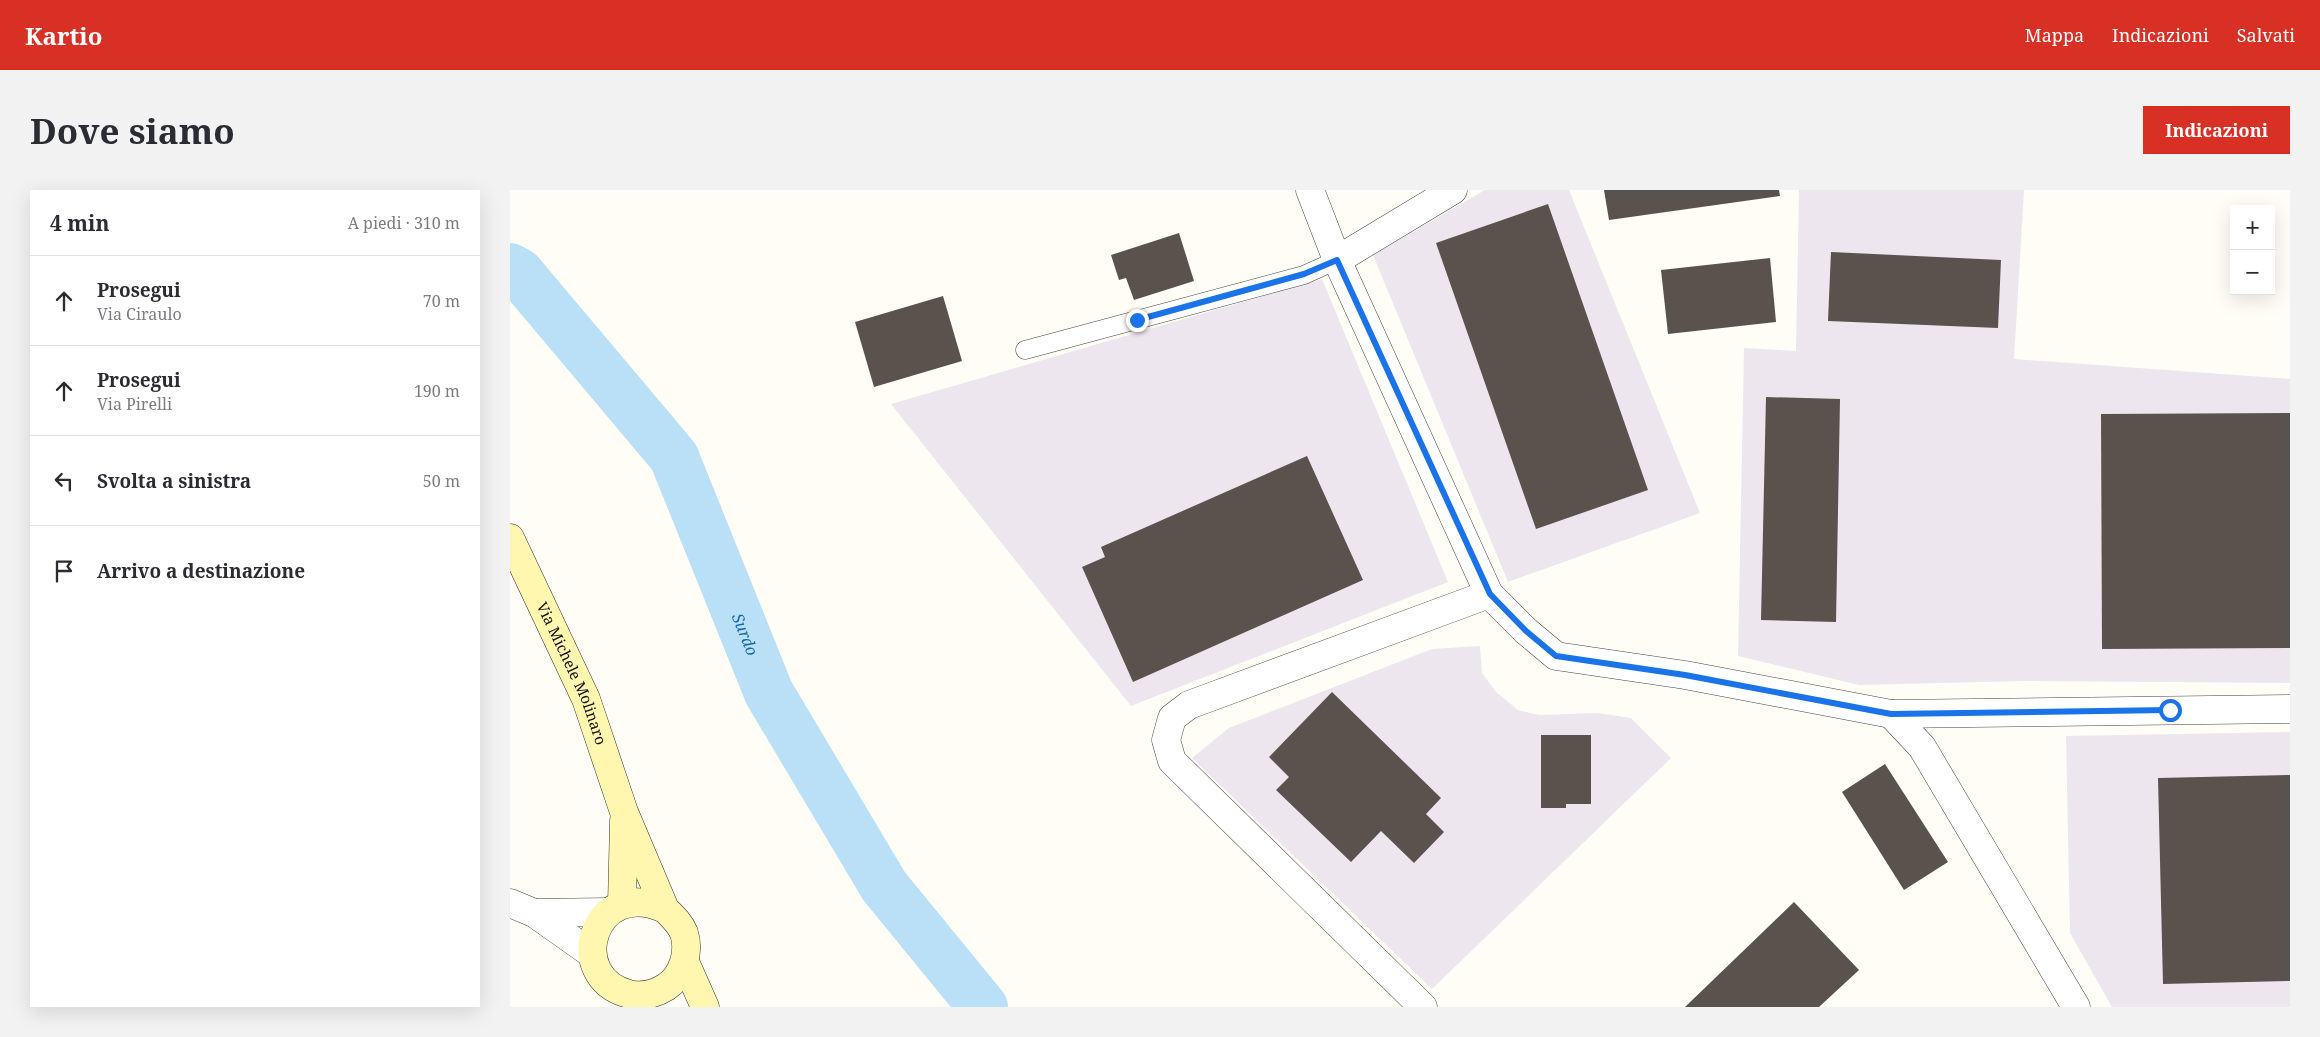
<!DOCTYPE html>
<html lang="it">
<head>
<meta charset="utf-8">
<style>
	:root { --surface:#fff; --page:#f2f2f3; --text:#2b2b33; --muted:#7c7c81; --line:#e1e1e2; --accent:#d93025 }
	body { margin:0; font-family:"Noto Serif",serif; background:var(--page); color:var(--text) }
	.controls { position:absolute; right:15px; top:15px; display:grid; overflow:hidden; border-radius:0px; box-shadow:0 5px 20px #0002 }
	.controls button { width:45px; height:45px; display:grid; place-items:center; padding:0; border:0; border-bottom:1px solid var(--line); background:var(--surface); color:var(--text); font:25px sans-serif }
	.stop { position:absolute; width:15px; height:15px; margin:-11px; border:4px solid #1a73e8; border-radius:50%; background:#fff }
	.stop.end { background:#1a73e8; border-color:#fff; box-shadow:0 1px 5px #0008 }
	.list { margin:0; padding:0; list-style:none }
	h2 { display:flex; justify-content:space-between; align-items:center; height:65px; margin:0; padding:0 20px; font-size:21px }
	h2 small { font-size:16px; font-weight:400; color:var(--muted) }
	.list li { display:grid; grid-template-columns:32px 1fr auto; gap:15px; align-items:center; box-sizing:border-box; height:90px; padding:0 20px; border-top:1px solid var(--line) }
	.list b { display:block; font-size:19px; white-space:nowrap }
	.list p { margin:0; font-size:16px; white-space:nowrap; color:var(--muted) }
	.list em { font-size:16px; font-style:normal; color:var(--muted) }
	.icon { flex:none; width:28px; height:28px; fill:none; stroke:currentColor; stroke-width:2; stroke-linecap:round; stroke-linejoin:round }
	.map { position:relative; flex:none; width:1780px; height:817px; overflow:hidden; border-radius:0px }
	header { display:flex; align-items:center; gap:30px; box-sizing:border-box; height:70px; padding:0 25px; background:var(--accent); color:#fff }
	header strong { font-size:24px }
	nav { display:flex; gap:28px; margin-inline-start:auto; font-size:18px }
	.intro { display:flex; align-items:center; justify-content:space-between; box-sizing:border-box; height:120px; padding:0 30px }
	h1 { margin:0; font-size:35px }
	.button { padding:12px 22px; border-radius:0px; background:var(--accent); color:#fff; font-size:18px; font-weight:700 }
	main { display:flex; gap:30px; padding:0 30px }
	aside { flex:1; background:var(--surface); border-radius:0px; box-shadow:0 5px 20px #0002 }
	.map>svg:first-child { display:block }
</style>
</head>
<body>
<header>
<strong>Kartio</strong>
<nav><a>Mappa</a><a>Indicazioni</a><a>Salvati</a></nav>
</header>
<div class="intro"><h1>Dove siamo</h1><a class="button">Indicazioni</a></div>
<main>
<aside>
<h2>4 min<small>A piedi · 310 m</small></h2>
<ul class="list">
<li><svg class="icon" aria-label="ahead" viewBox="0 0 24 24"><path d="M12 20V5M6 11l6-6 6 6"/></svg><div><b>Prosegui</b><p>Via Ciraulo</p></div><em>70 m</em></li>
<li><svg class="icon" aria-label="ahead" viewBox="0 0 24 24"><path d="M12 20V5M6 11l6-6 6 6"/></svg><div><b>Prosegui</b><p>Via Pirelli</p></div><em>190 m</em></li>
<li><svg class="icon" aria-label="left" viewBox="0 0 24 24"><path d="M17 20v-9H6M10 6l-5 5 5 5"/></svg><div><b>Svolta a sinistra</b></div><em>50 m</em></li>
<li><svg class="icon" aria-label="arrive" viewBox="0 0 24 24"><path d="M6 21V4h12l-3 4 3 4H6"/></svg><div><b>Arrivo a destinazione</b></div></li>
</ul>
</aside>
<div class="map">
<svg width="1780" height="817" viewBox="0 0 1780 817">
	<rect width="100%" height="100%" fill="#fffdf5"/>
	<g fill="#eee6ef">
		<path d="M975 0H1059L1190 323 998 392 863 65Z"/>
		<path d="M1289 0H1514L1504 169 1780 189V493L1512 491 1349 495 1228 466 1234 158 1286 161Z"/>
		<path d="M812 89 938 392 621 516 381 214Z"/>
		<path d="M970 456 972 483 986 502 1008 520 1029 525 1087 523 1121 528 1161 568 922 799 682 568 719 538 922 459Z"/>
		<path d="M1780 542V817H1602L1560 743 1556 546Z"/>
	</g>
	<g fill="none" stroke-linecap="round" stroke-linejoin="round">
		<path stroke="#b9e0f7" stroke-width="50" id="s1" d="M0 78 9 83 164 267 259 503 374 696 473 817"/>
	</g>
	<g fill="#5a524d">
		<path d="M1094 0H1269L1270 6 1099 30Z"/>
		<path d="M1038 14 1138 300 1026 339 926 53Z"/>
		<path d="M669 43 684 91 624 110 616 88 609 90 601 65Z"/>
		<path d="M1321 62 1491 70 1488 138 1318 131Z"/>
		<path d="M1260 68 1266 132 1158 144 1151 80Z"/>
		<path d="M433 106 452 171 364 197 345 132Z"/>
		<path d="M1256 207 1330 209 1326 432 1251 430Z"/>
		<path d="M1780 223V458L1592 459 1591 224Z"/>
		<path d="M797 266 853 390 623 492 572 377 595 367 591 357Z"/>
		<path d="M822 502 931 608 916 624 934 642 904 673 871 641 841 672 766 600 779 587 759 567Z"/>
		<path d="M1031 545H1081V614H1056V618H1031Z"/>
		<path d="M1375 574 1438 672 1394 700 1332 602Z"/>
		<path d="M1780 585V791L1653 794 1648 588Z"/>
		<path d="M1284 712 1349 780 1309 817H1175Z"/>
	</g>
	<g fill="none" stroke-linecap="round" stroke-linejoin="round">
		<g stroke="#444" stroke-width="19">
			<path id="lane" d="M515 160 794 85 827 70"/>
		</g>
		<g stroke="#444" stroke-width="29">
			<g id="street">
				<path d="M800 0 827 70 979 404 1016 441 1046 466 1175 485 1381 524 1780 519"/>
				<path d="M827 70 943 0"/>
				<path d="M1381 524 1412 557 1566 817"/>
				<path d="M0 713 24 723 82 764"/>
				<path d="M24 723 99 722"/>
				<path d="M913 817 662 571 656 550 662 528 679 515 979 404"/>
			</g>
		</g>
		<g stroke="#333" stroke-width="29">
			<g id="secondary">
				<path id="s2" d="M0 348 76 509 114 622 155 719C162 726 170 733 174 743 180 762 173 786 156 797 145 804 131 807 119 804 54 788 82 686 155 719"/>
				<path d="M112 714 114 631"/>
				<path d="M175 772 195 817"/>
			</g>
		</g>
		<use href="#lane" stroke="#fff" stroke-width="18"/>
		<use href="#street" stroke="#fff" stroke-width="28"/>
		<use href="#secondary" stroke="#fff6b0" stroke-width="28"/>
	</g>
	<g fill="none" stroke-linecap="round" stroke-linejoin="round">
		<path stroke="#1a73e8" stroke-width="6" d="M627 130 794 84 827 70 980 404 1016 441 1046 466 1175 485 1381 524 1660 520"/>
	</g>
	<g text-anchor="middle" stroke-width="5" stroke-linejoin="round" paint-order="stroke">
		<g font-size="15" fill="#111" stroke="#fff">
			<text dy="5" stroke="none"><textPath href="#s2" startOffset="149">Via Michele Molinaro</textPath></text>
		</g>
		<g font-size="16" font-style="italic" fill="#1768a6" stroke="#fff">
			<text dy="6" stroke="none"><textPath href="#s1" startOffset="442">Surdo</textPath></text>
		</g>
	</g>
</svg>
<div class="controls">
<button>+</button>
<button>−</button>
</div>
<div class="stop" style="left:1660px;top:520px"></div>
<div class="stop end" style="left:627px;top:130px"></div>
</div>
</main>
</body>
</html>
